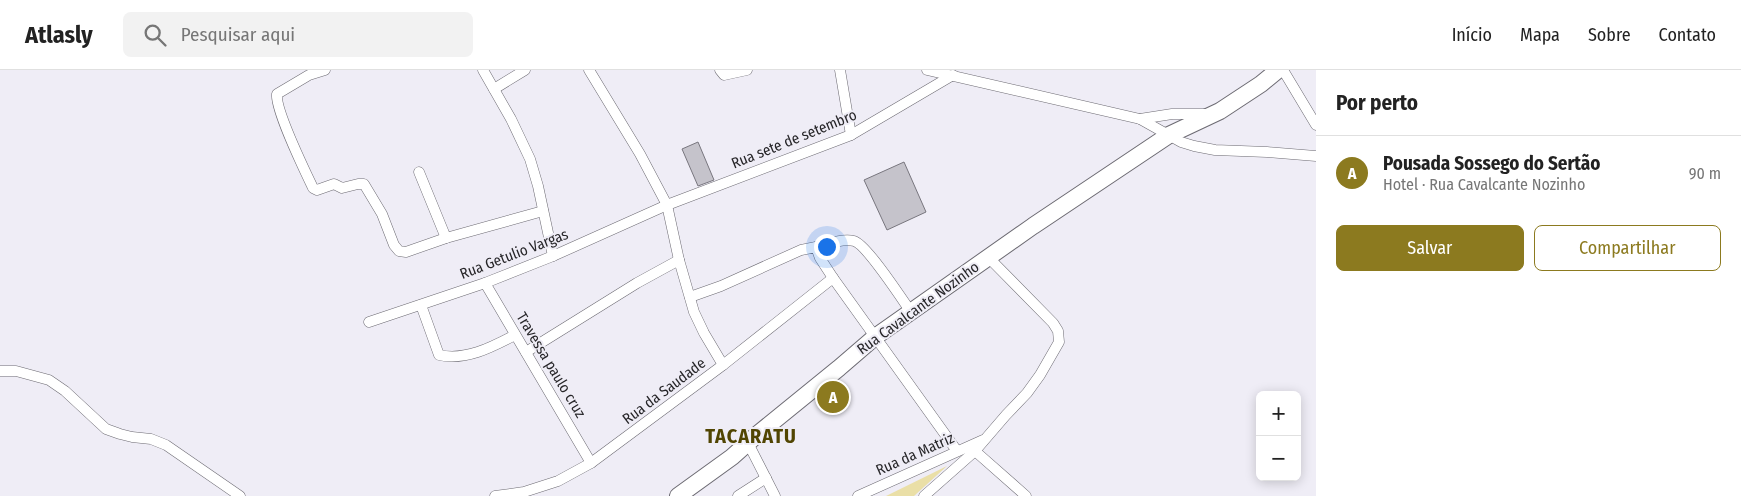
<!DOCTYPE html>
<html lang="pt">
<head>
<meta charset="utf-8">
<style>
	:root { --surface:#fff; --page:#f2f2f2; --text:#222; --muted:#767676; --line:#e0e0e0; --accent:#8c7a1f }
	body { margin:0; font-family:"Fira Sans Condensed",sans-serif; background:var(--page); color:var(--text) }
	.controls { position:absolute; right:15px; bottom:15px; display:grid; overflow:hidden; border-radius:8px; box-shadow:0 2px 12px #0003 }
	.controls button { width:45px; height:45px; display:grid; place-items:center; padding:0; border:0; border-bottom:1px solid var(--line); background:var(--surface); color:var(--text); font:25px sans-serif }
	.you { position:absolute; left:826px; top:176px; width:18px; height:18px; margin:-12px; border:4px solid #fff; border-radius:50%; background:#1a73e8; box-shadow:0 0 0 8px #1a73e833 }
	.badge { display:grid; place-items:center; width:32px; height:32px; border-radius:50%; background:var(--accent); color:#fff; font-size:16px; font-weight:700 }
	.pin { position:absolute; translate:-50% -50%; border:2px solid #fff; box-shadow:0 1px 5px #0006 }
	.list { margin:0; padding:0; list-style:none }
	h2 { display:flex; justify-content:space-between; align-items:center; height:65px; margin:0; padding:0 20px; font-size:21px }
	h2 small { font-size:16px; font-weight:400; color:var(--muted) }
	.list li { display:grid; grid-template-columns:32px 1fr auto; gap:15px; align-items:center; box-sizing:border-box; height:75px; padding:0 20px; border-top:1px solid var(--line) }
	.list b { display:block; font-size:19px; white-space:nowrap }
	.list p { margin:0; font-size:16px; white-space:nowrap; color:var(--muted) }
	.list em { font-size:16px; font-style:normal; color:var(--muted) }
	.actions { display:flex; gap:10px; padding:15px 20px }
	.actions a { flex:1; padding:11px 0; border:1px solid var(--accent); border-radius:8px; text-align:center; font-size:18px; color:var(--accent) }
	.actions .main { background:var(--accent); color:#fff }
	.icon { flex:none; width:28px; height:28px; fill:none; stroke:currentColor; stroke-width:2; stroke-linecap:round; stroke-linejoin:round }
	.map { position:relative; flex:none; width:1316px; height:426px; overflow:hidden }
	header { display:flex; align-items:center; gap:30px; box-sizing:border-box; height:70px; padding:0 25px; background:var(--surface); border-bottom:1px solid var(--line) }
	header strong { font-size:24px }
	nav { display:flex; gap:28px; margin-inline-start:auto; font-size:18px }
	.search { width:350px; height:45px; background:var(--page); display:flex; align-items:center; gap:12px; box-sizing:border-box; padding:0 18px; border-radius:8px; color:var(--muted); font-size:19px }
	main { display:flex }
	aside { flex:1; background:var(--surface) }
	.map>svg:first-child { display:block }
</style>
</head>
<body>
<header>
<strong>Atlasly</strong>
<div class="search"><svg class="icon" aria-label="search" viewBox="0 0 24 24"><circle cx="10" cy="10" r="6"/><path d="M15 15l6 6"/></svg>Pesquisar aqui</div>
<nav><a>Início</a><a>Mapa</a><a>Sobre</a><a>Contato</a></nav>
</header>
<main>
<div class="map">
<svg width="1316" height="426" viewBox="0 0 1316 426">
	<rect width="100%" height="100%" fill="#efedf6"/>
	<path fill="#eadfa7" d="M947 396 914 426H886Z"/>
	<g fill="#c5c3cb" stroke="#78767e">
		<path d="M698 72 714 110 698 116 682 79Z"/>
		<path d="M904 92 926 142 887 160 864 110Z"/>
	</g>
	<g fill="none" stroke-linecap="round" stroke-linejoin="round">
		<g stroke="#6c6a72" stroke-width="11">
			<g id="street">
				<path d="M325 0 309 5 277 24C275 40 305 101 313 118L317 120 334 114 342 118 358 114H364L382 144 394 175 399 181 406 182 446 168 543 141"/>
				<path d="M483 0 511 49 530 89 538 116 553 186"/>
				<path d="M589 0 640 84 667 135 679 190 694 242 704 263 723 295"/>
				<path d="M720 0 724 5 747 0"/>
				<path d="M840 0 851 65"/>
				<path d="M927 0 1140 49 1181 72 1194 76 1215 80 1267 82 1316 86"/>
				<path d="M1283 0 1316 55"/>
				<path d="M494 19 525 0"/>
				<path d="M1140 49 1172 44H1207"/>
				<path d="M419 102 446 168"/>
				<path d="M816 177C827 174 843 168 854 171 866 174 902 229 911 242"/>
				<path d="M485 213 591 393"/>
				<path d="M690 227 721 216 801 180 816 177 820 188 833 208 957 381"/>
				<path d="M421 235 439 285C466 291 492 277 515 265"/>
				<path d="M369 252 485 213 553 186 667 135 851 65 953 5"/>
				<path d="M526 282 637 213 679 190"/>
				<path d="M0 301H16L49 310 65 321 106 359 120 364 132 367 151 369 166 375 240 426"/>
				<path d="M748 373 775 426"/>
				<path d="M975 381 1026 426"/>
				<path d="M495 426 524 422 558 411 591 393 723 295 833 208"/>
				<path d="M738 426 766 408"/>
				<path d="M858 426 983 370"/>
				<path d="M924 426 975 381 1006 345 1027 323 1040 305 1059 272 1058 261 1053 253 988 187"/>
			</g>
		</g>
		<g stroke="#6c6a72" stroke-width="18">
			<path id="primary" d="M678 426 732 387 759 363 839 298 875 267 1033 156 1169 65 1220 41 1261 14 1278 0"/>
		</g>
		<use href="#street" stroke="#fff" stroke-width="10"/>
		<use href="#primary" stroke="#fff" stroke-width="16"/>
	</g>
	<g text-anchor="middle" stroke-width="4" stroke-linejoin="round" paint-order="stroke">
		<g font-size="15" fill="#272629" stroke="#efedf6">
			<text transform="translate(794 69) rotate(-22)" y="5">Rua sete de setembro</text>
			<text transform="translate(514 184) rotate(-21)" y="5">Rua Getulio Vargas</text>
			<text transform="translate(918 238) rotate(-36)" y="5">Rua Cavalcante Nozinho</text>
			<text transform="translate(551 295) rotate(59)" y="5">Travessa paulo cruz</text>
			<text transform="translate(664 321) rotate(-37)" y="5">Rua da Saudade</text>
			<text transform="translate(915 384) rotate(-24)" y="5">Rua da Matriz</text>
		</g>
		<g font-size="20" font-weight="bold" letter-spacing="1" fill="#514502" stroke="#efedf6">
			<text x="751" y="373">TACARATU</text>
		</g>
	</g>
</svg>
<div class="controls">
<button>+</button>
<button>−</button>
</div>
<div class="you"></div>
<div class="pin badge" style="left:833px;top:327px">A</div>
</div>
<aside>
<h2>Por perto<small></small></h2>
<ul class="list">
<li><span class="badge">A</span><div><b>Pousada Sossego do Sertão</b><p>Hotel · Rua Cavalcante Nozinho</p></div><em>90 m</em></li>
</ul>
<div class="actions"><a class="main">Salvar</a><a>Compartilhar</a></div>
</aside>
</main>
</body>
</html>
